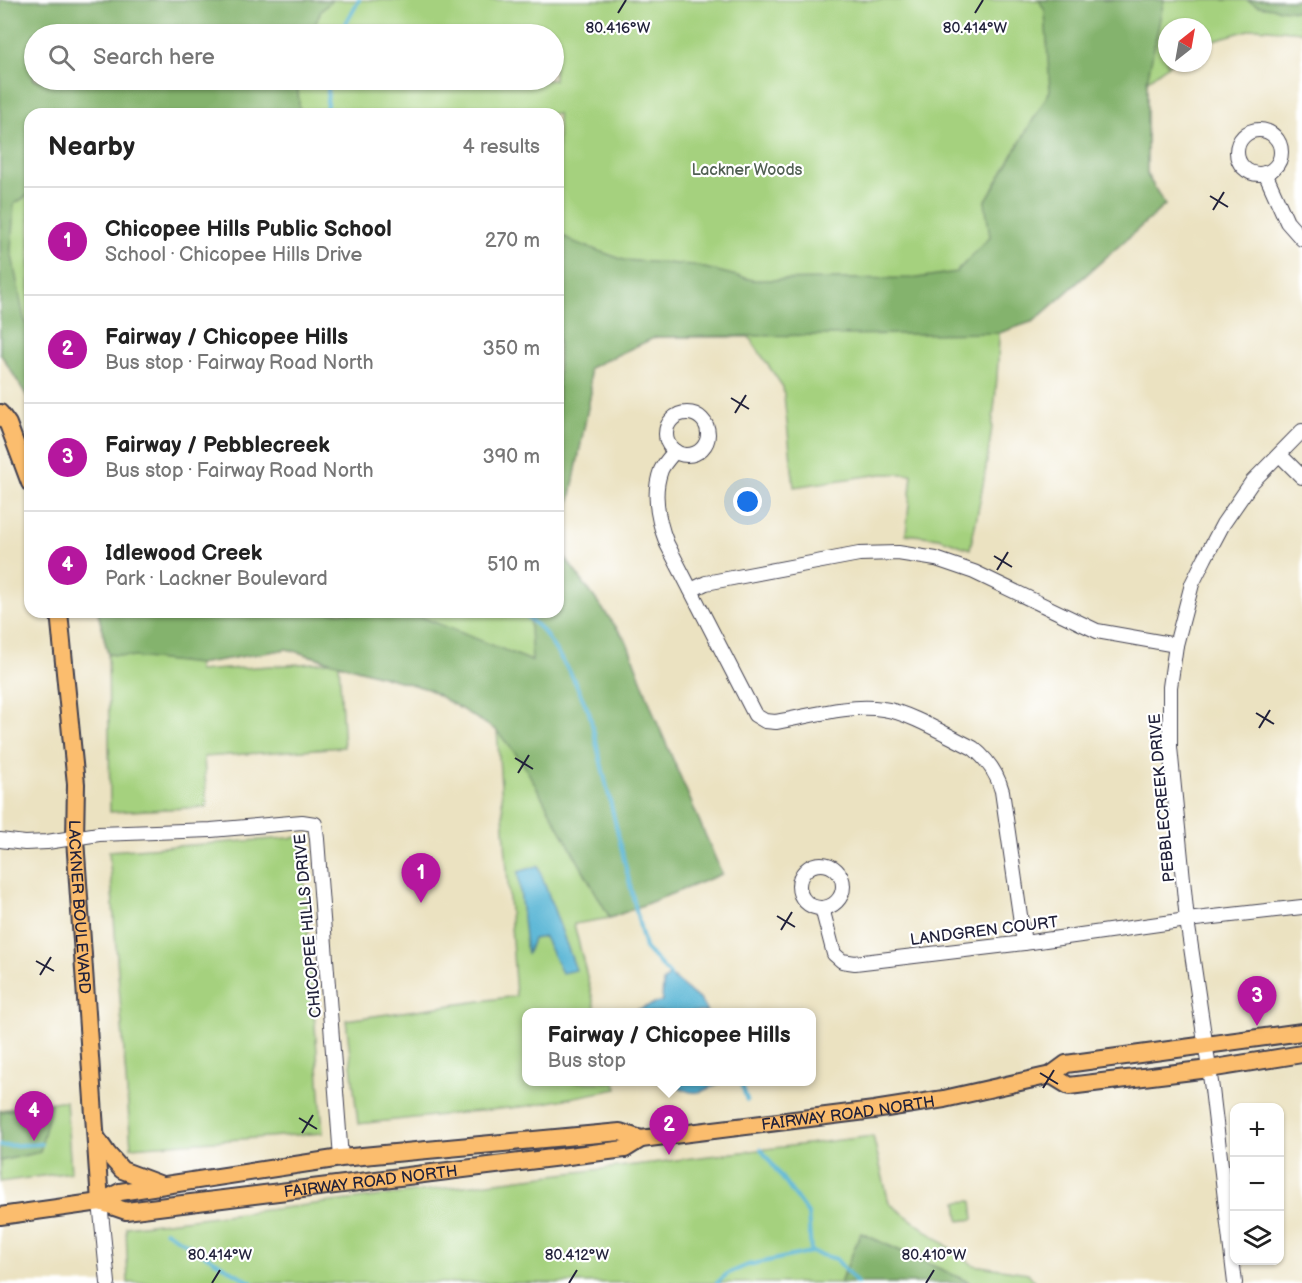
<!DOCTYPE html>
<html lang="en">
<head>
<meta charset="utf-8">
<style>
	:root { --surface:#fff; --page:#f2f2f2; --text:#222; --muted:#767676; --line:#e0e0e0; --accent:#b5179e }
	body { margin:0; font-family:"Balsamiq Sans",sans-serif; background:var(--page); color:var(--text) }
	.controls { position:absolute; right:18px; bottom:18px; display:grid; overflow:hidden; border-radius:12px; box-shadow:0 2px 4px #0004 }
	.controls button { width:54px; height:54px; display:grid; place-items:center; padding:0; border:0; border-bottom:2px solid var(--line); background:var(--surface); color:var(--text); font:30px sans-serif }
	.compass { position:absolute; left:1158px; top:18px; width:54px; height:54px; border-radius:50%; background:var(--surface); box-shadow:0 2px 4px #0004; rotate:31deg }
	.you { position:absolute; left:748px; top:502px; width:21px; height:21px; margin:-15px; border:4px solid #fff; border-radius:50%; background:#1a73e8; box-shadow:0 0 0 9px #1a73e833 }
	.badge { display:grid; place-items:center; width:39px; height:39px; border-radius:50%; background:var(--accent); color:#fff; font-size:20px; font-weight:700 }
	.pin { position:absolute; translate:-50% -50px; filter:drop-shadow(0 2px 3px #0008) }
	.pin::after { content:''; position:absolute; top:32px; width:21px; height:18px; background:inherit; clip-path:polygon(0 0,100% 0,50% 100%) }
	.popup { position:absolute; left:522px; top:1008px; width:294px; height:78px; box-sizing:border-box; display:grid; place-content:center; border-radius:12px; background:var(--surface); filter:drop-shadow(0 2px 4px #0005); font-size:20px; white-space:nowrap; color:var(--muted) }
	.popup b { font-size:22px; color:var(--text) }
	.popup::after { content:''; position:absolute; left:50%; top:100%; margin-left:-12px; border:12px solid transparent; border-top-color:var(--surface) }
	.list { margin:0; padding:0; list-style:none }
	h2 { display:flex; justify-content:space-between; align-items:center; height:78px; margin:0; padding:0 24px; font-size:26px }
	h2 small { font-size:20px; font-weight:400; color:var(--muted) }
	.list li { display:grid; grid-template-columns:39px 1fr auto; gap:18px; align-items:center; box-sizing:border-box; height:108px; padding:0 24px; border-top:2px solid var(--line) }
	.list b { display:block; font-size:22px; white-space:nowrap }
	.list p { margin:0; font-size:20px; white-space:nowrap; color:var(--muted) }
	.list em { font-size:20px; font-style:normal; color:var(--muted) }
	.icon { flex:none; width:33px; height:33px; fill:none; stroke:currentColor; stroke-width:2; stroke-linecap:round; stroke-linejoin:round }
	.map { position:relative; flex:none; width:1302px; height:1283px; overflow:hidden }
	.search { position:absolute; background:var(--surface); box-shadow:0 2px 4px #0004; left:24px; top:24px; width:540px; height:66px; display:flex; align-items:center; gap:15px; box-sizing:border-box; padding:0 21px; border-radius:33px; color:var(--muted); font-size:22px }
	.panel { position:absolute; background:var(--surface); box-shadow:0 2px 4px #0004; left:24px; top:108px; width:540px; height:510px; border-radius:18px }
	.map>svg:first-child { display:block }
</style>
</head>
<body>
<div class="map">
<svg width="1302" height="1283" viewBox="0 0 1302 1283">
	<rect width="100%" height="100%" fill="#fff"/>
	<filter id="ink" filterUnits="userSpaceOnUse"><feTurbulence type="fractalNoise" baseFrequency=".0167" numOctaves="2"/><feDisplacementMap in="SourceGraphic" scale="12" xChannelSelector="R" yChannelSelector="G"/><feConvolveMatrix kernelMatrix="1 2 1 2 8 2 1 2 1" color-interpolation-filters="sRGB"/></filter>
	<filter id="wash" filterUnits="userSpaceOnUse"><feTurbulence type="fractalNoise" baseFrequency=".008" numOctaves="4" result="noise"/><feDisplacementMap in="SourceGraphic" scale="24" xChannelSelector="R" yChannelSelector="G"/><feGaussianBlur stdDeviation="1.35" result="paint"/><feColorMatrix in="noise" values="0 0 0 0 0 0 0 0 0 0 0 0 0 0 0 0 0 1.4 0 .05"/><feComposite in="paint" operator="in"/></filter>
	<g filter="url(#wash)">
		<rect width="100%" height="100%" fill="#ebe2c1"/>
		<g fill="#a5d17e" stroke="#647a5c" stroke-width="1.5" fill-rule="evenodd">
			<path d="M0 0H1302V32L1256 28 1203 43V27H1167V63H1171L1147 81V175L1165 205 1034 321 999 333C998 406 986 478 970 549L939 538 906 534 912 474H881L794 487 783 387 749 337H655L589 368 591 392 560 551 627 642 656 720 722 874 610 918 574 924 596 1012H526V1082H615L617 1089 528 1106 358 1124 346 1020 516 996 497 730 428 689 339 664 344 747 204 757 207 807 110 812 108 654 98 612H558V114H30V401L0 353ZM34 34H554V80H34ZM287 649 330 662 198 671V664Z"/>
			<path d="M301 837 323 1133 131 1147 109 851Z"/>
			<path d="M60 1101H66L71 1172 0 1182V1110Z"/>
			<path d="M873 1136 889 1203 973 1265 1028 1273 1036 1283H971L861 1233 840 1283H128L126 1227Z"/>
			<path d="M972 1201 974 1219 959 1221 957 1202Z"/>
		</g>
		<g fill="#84b36d" stroke="#536a54" stroke-width="1.5">
			<path d="M0 0H332L321 11 311 34H34V80H297L300 114H30V194L14 204 11 250 24 319 30 330V401L0 353Z"/>
			<path d="M1039 0H1164L1147 81V175L1165 205 1034 321 999 333 656 337 589 368 591 392 560 551 627 642 656 720 722 874 610 918 521 760 496 730 428 689 287 649 198 664 108 654 98 612H409L532 661 529 612H558V233L574 242 624 260 693 265 753 280 917 278 956 272 990 237 985 202 1050 91 1045 11Z"/>
			<path d="M1246 0H1302V12L1258 6Z"/>
			<path d="M51 1104 40 1152 0 1161V1112Z"/>
			<path d="M861 1233 971 1283H840Z"/>
		</g>
		<g fill="#55b4d4" stroke="#3c6b88" stroke-width="1.5">
			<path d="M538 866 576 970 562 973 544 937 533 939 527 955 518 872Z"/>
			<path d="M670 975 701 1001 707 1012H631L662 1001 663 982Z"/>
			<path d="M671 1082H721C701 1094 691 1097 671 1082Z"/>
		</g>
		<g fill="none" stroke-linecap="round" stroke-linejoin="round">
			<g stroke="#55b4d4" stroke-width="4">
				<path d="M340 34 359 0"/>
				<path d="M326 114 329 80"/>
				<path d="M522 612 543 631 571 674 589 712 645 948 670 975"/>
				<path d="M741 1082 747 1100"/>
				<path d="M0 1146 41 1144"/>
				<path d="M761 1149 808 1214 811 1252"/>
				<path d="M165 1231 252 1283"/>
				<path d="M717 1283 727 1274 748 1265 811 1252 836 1259 857 1283"/>
			</g>
		</g>
	</g>
	<g filter="url(#ink)">
		<g fill="none" stroke-linecap="round" stroke-linejoin="round">
			<g stroke="#403f4f" stroke-width="16">
				<g id="minor">
					<circle cx="1259" cy="152" r="22"/>
					<path d="M1265 173 1287 222 1302 239"/>
					<circle cx="687" cy="434" r="21"/>
					<path d="M675 451C671 456 664 463 661 470 652 494 658 521 667 544L755 715 765 721 776 722C811 716 848 704 883 709 909 712 948 736 973 748 988 760 997 773 1002 791L1024 943"/>
					<path d="M1280 455 1302 477"/>
					<path d="M691 590 706 583 859 554 898 553 936 559 974 572 1097 631 1176 645"/>
					<path d="M0 840 25 843 47 842 99 834 211 830 302 822 315 824 317 839 341 1158"/>
					<circle cx="821" cy="886" r="22"/>
					<path d="M822 908 834 954 842 961 855 963 1024 943 1187 920 1302 907"/>
					<path d="M100 1202 108 1283"/>
					<path d="M1235 1283 1212 1089 1187 920 1170 747V687L1176 645 1192 584 1205 558 1223 524 1252 482 1302 431"/>
				</g>
			</g>
			<g stroke="#403f4f" stroke-width="20">
				<g id="major">
					<path d="M0 413 8 424 30 483"/>
					<path id="s1" d="M59 612 76 784 75 839 100 1202"/>
					<path d="M1051 1075 1069 1086 1209 1069 1302 1054"/>
					<path d="M96 1137 107 1153 122 1170 162 1185"/>
					<path id="s2" d="M100 1202 126 1211 625 1149 641 1139 874 1110 944 1099 1051 1075 1066 1064 1302 1032"/>
					<path d="M0 1216 100 1202 120 1192 341 1158 620 1132 641 1139"/>
				</g>
			</g>
			<use href="#minor" stroke="#fff" stroke-width="14"/>
			<use href="#major" stroke="#fbbd6e" stroke-width="16"/>
		</g>
	</g>
	<path fill="none" stroke="#22223b" stroke-width="2" d="M618 13 626 0M975 13 983 0M1210 196 1228 207M1213 210 1224 192M731 398 749 409M735 413 746 395M994 556 1012 567M997 570 1008 552M1256 713 1274 724M1259 728 1270 710M515 758 533 769M518 773 529 755M777 916 795 927M781 930 792 912M36 961 54 971M40 975 51 957M1040 1073 1058 1084M1043 1088 1054 1070M299 1118 317 1129M302 1133 313 1115M212 1283 220 1270M569 1283 577 1270M926 1283 934 1270"/>
	<g text-anchor="middle" stroke-width="4.5" stroke-linejoin="round" paint-order="stroke">
		<g font-size="16" fill="#505f52" stroke="#fff">
			<text x="747" y="175">Lackner Woods</text>
		</g>
		<g font-size="16" fill="#22223b" stroke="#fff">
			<text transform="translate(1161 798) rotate(-95)" y="6">PEBBLECREEK DRIVE</text>
			<text dy="6" stroke="none"><textPath href="#s1" startOffset="296">LACKNER BOULEVARD</textPath></text>
			<text transform="translate(307 926) rotate(-95)" y="6">CHICOPEE HILLS DRIVE</text>
			<text transform="translate(984 930) rotate(-7)" y="6">LANDGREN COURT</text>
			<text dy="6" stroke="none"><textPath href="#s2" startOffset="758">FAIRWAY ROAD NORTH</textPath></text>
			<text dy="6" stroke="none"><textPath href="#s2" startOffset="274">FAIRWAY ROAD NORTH</textPath></text>
		</g>
	</g>
	<g font-size="15" text-anchor="middle" fill="#22223b" stroke="#fff" stroke-width="4.5" stroke-linejoin="round" paint-order="stroke">
		<text x="618" y="33">80.416°W</text>
		<text x="975" y="33">80.414°W</text>
		<text x="220" y="1260">80.414°W</text>
		<text x="577" y="1260">80.412°W</text>
		<text x="934" y="1260">80.410°W</text>
	</g>
</svg>
<div class="controls">
<button>+</button>
<button>−</button>
<button><svg class="icon" aria-label="layers" viewBox="0 0 24 24"><path d="M12 4l9 5-9 5-9-5zM3 14l9 5 9-5"/></svg></button>
</div>
<svg class="compass" viewBox="-18 -18 36 36"><path d="M0-13l5 13h-10z" fill="#e53935"/><path d="M0 13l5-13h-10z" fill="#767676"/></svg>
<div class="you"></div>
<div class="pin badge" style="left:421px;top:903px">1</div>
<div class="pin badge" style="left:669px;top:1155px">2</div>
<div class="popup"><b>Fairway / Chicopee Hills</b>Bus stop</div>
<div class="pin badge" style="left:1257px;top:1026px">3</div>
<div class="pin badge" style="left:34px;top:1141px">4</div>
<div class="search"><svg class="icon" aria-label="search" viewBox="0 0 24 24"><circle cx="10" cy="10" r="6"/><path d="M15 15l6 6"/></svg>Search here</div>
<section class="panel">
<h2>Nearby<small>4 results</small></h2>
<ul class="list">
<li><span class="badge">1</span><div><b>Chicopee Hills Public School</b><p>School · Chicopee Hills Drive</p></div><em>270 m</em></li>
<li><span class="badge">2</span><div><b>Fairway / Chicopee Hills</b><p>Bus stop · Fairway Road North</p></div><em>350 m</em></li>
<li><span class="badge">3</span><div><b>Fairway / Pebblecreek</b><p>Bus stop · Fairway Road North</p></div><em>390 m</em></li>
<li><span class="badge">4</span><div><b>Idlewood Creek</b><p>Park · Lackner Boulevard</p></div><em>510 m</em></li>
</ul>
</section>
</div>
</body>
</html>
